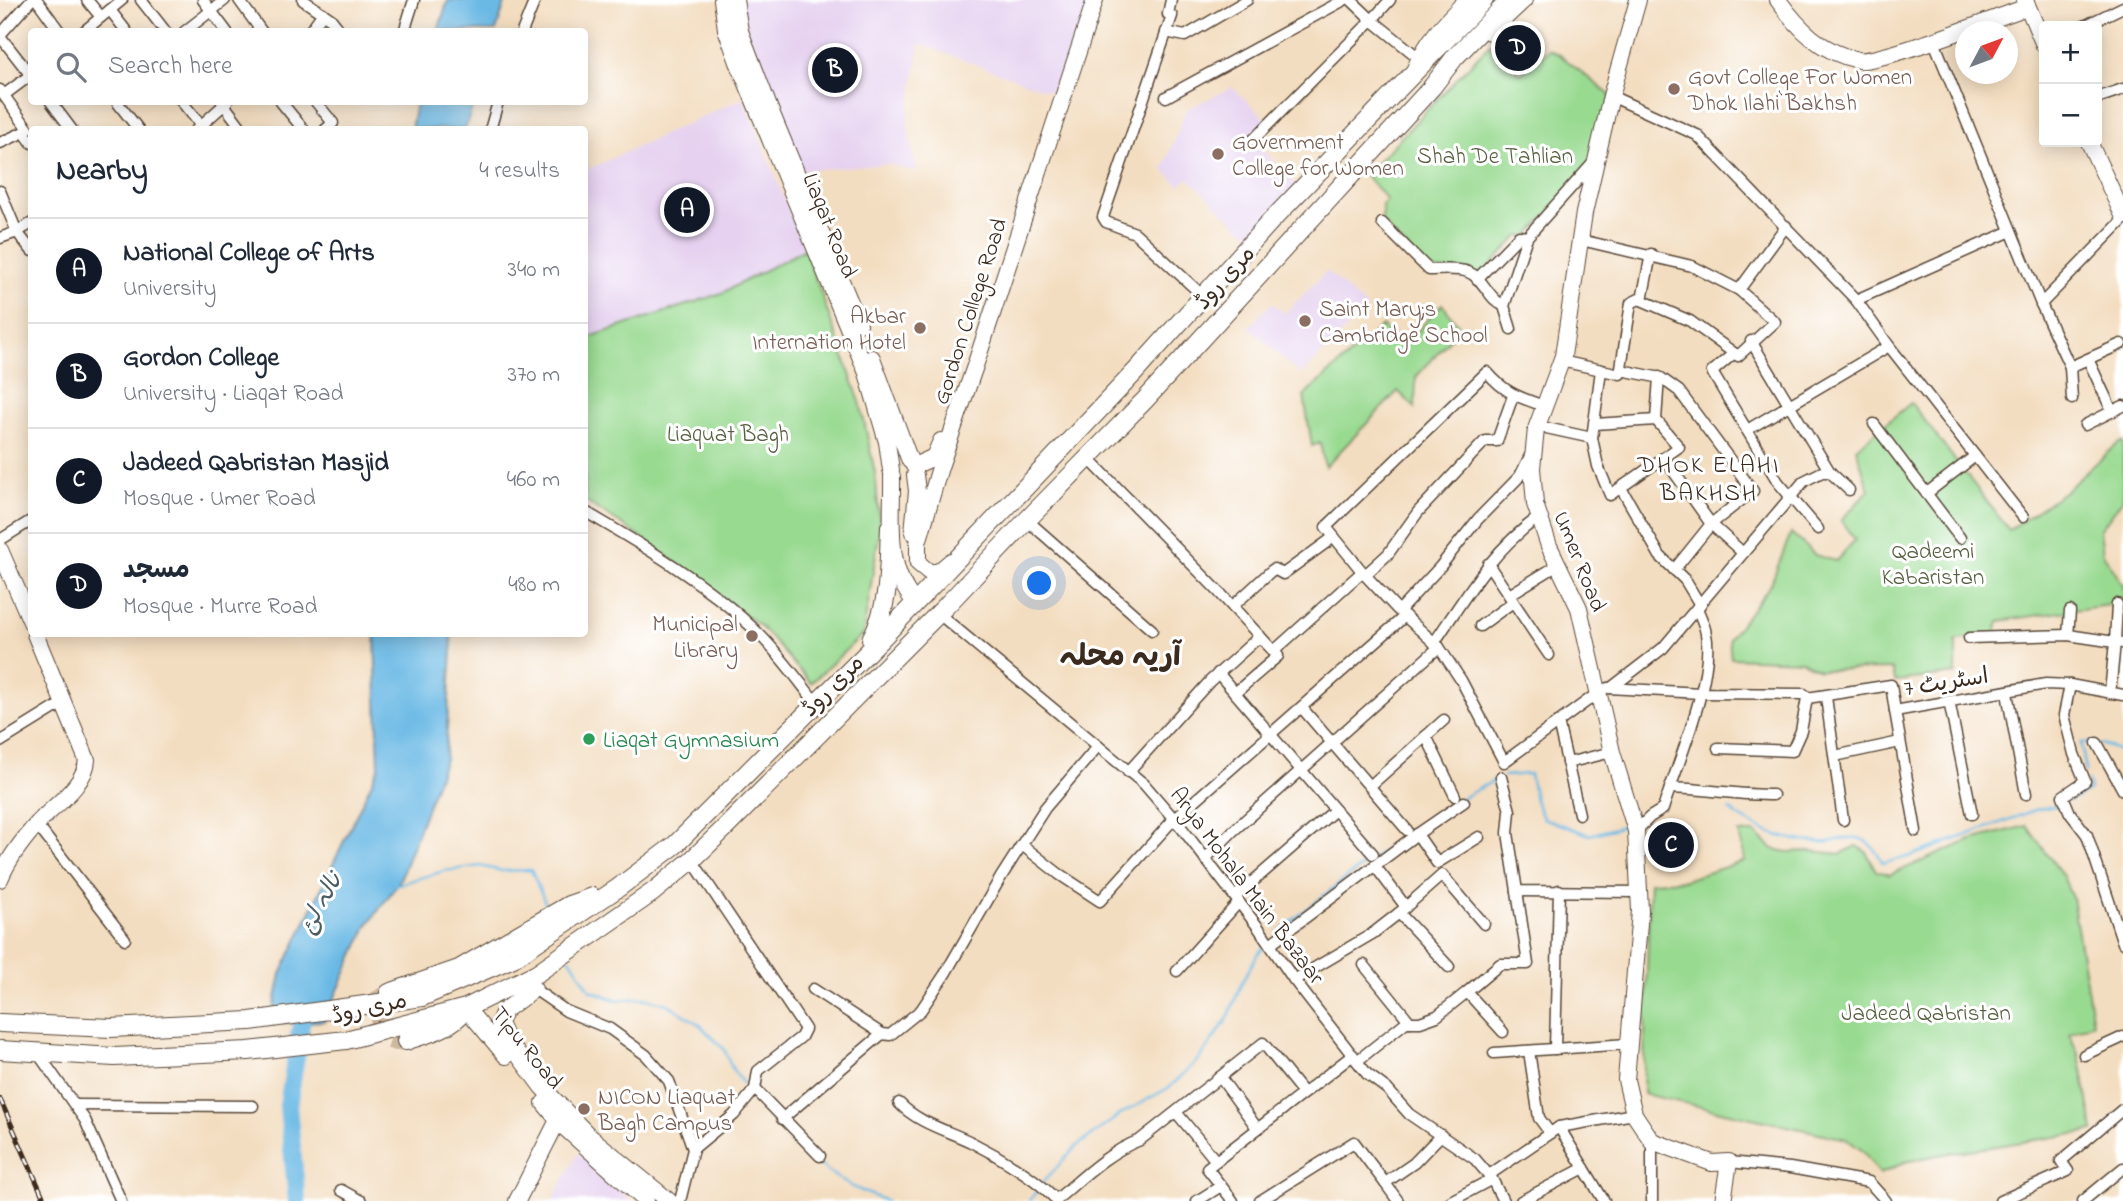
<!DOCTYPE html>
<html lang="en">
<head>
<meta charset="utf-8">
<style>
	:root { --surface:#fff; --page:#f2f2f3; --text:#1f2937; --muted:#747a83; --line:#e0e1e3; --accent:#111827 }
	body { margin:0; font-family:"Indie Flower","Playpen Sans Arabic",sans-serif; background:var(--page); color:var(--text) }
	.controls { position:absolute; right:21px; top:21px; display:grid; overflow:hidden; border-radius:7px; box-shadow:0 4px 18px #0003 }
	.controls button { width:63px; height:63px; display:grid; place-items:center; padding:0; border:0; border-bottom:2px solid var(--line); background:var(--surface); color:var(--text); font:35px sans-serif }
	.compass { position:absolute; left:1955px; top:21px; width:63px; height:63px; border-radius:50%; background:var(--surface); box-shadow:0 4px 18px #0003; rotate:49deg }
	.you { position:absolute; left:1040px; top:584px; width:24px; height:24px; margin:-18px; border:5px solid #fff; border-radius:50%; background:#1a73e8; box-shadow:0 0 0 10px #1a73e833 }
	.badge { display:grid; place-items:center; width:46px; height:46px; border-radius:50%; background:var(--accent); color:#fff; font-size:23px; font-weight:700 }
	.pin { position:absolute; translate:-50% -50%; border:4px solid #fff; box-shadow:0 2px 7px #0006 }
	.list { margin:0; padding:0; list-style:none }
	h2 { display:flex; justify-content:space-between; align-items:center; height:91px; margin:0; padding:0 28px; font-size:30px }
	h2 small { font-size:23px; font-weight:400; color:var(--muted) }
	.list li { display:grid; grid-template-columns:46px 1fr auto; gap:21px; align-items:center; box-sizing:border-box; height:105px; padding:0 28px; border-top:2px solid var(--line) }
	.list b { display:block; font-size:26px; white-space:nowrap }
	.list p { margin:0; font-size:23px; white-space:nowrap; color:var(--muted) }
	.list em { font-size:23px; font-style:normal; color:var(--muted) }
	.icon { flex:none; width:38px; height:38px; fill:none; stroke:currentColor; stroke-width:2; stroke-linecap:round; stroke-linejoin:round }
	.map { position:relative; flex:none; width:2123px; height:1201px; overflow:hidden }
	.search { position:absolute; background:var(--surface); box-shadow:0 4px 18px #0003; left:28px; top:28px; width:560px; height:77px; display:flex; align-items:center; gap:18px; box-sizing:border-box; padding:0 24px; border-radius:7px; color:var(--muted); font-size:26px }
	.panel { position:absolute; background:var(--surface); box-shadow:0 4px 18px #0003; left:28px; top:126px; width:560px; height:511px; border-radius:7px }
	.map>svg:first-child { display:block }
</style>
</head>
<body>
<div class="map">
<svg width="2123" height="1201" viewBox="0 0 2123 1201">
	<rect width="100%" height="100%" fill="#fff"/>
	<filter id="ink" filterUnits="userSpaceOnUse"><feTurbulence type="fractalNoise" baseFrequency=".0143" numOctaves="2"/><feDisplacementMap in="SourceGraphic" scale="14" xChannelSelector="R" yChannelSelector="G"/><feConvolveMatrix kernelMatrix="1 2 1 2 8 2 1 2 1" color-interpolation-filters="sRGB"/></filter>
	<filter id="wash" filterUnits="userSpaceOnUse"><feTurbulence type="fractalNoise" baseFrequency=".00686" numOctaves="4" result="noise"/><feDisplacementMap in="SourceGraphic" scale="28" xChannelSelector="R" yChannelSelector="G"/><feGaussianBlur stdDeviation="1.57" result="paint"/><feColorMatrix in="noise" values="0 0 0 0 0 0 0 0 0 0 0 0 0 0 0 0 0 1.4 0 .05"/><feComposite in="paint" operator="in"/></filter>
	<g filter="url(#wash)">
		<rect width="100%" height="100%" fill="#f3ddc0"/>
		<g fill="#e6d2f0">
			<path d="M735 0H1093L1062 96 920 44 907 124 917 172 888 164 796 171Z"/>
			<path d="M1232 87 1270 123 1254 140 1301 190 1254 236 1240 227 1188 178 1180 186 1163 169 1186 110Z"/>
			<path d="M743 98 805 249 722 293 585 339 584 171Z"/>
			<path d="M1327 271 1367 308 1301 375 1249 327 1272 303 1285 313Z"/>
			<path d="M578 1153 632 1201H552Z"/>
		</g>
		<g fill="#99da91" stroke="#6a8258" stroke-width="2">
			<path d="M1490 44 1521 74 1549 49 1560 55 1611 96 1596 160 1527 237 1519 236 1477 279 1467 271 1429 270 1382 223V205L1387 200 1365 175Z"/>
			<path d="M805 249 860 402 875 473 880 528 863 634 811 683 761 627 644 539 585 501 584 339 722 293Z"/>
			<path d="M1442 304 1460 328 1416 377 1415 408 1398 391 1325 467 1320 443 1312 446 1304 396 1382 326 1404 346Z"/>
			<path d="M1911 403 2009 530 2065 491 2119 443 2123 442V499L2100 530 2103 553 2123 585V603L1999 621 1995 636 1956 640V674L1895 681 1892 669 1819 670 1802 661 1731 658 1729 639 1770 586 1791 533 1815 555 1836 561 1855 540 1841 521 1869 490 1856 448Z"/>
			<path d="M2027 826 2063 876 2072 898 2093 1023 2069 1034 2079 1055 2094 1131 1938 1155 1905 1162 1880 1174 1863 1151 1846 1139 1643 1094 1650 882 1684 880 1745 861 1739 833H1755L1773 849 1788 852 1810 851 1841 854 1856 846 1866 852 1876 871 1890 875 1971 840Z"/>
		</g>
		<g fill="#6bb9e5" stroke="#537282" stroke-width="2">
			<path d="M448 0H506L496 31H438Z"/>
			<path d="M416 102H474L465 129H411Z"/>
			<path d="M375 634H451L452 651 445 759 399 882 367 926 324 1021 271 1023 281 974 379 767Z"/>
		</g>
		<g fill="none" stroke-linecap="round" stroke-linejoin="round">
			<g stroke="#6bb9e5" stroke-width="2.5">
				<path d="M2101 744 2118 750 2123 755"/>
				<path d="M2086 771 2081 743H2095"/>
				<path d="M1503 776 1530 774 1535 800 1543 818 1590 835 1627 825"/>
				<path d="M2070 801 2090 790 2088 781"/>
				<path d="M1730 810C1759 832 1791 844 1828 842 1838 841 1852 835 1861 839 1872 843 1877 853 1883 863L1908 857 2035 810 2064 804"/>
				<path d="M1440 812 1458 800 1497 779"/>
				<path d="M396 885 444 871 480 866 502 871 531 870 549 911"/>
				<path d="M1277 933 1346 878 1405 836"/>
				<path d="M570 958 590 990 617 1000 643 998 668 1004 700 1025 724 1049 733 1070 748 1090"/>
				<path d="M752 1095 766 1107"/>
				<path d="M809 1152C830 1178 856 1190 887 1201"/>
				<path d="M1043 1182 1077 1146 1121 1114 1170 1087 1200 1058 1228 1018 1241 984 1257 955 1265 946"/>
				<path d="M1029 1201 1039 1188"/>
			</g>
			<path stroke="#6bb9e5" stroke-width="18" d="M297 1201 288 1106 305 1000"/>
		</g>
	</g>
	<g filter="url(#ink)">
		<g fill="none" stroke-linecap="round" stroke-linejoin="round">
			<path stroke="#ceb9a0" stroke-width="18" stroke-dasharray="18 9" stroke-linecap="butt" d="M385 995 377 1000 376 1009 386 1039 396 1042 406 1041"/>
			<g stroke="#574536" stroke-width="13">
				<g id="street">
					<path d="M37 0 60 32"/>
					<path d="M87 0 101 17"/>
					<path d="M141 0 166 32"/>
					<path d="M203 0 227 32"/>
					<path d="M239 0 262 32"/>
					<path d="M303 0 331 19 341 32"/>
					<path d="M1171 0 1168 14 1172 16 1103 217 1106 222 1135 233 1202 295"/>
					<path d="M1351 0 1372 20 1390 0"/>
					<path d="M110 10 127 32"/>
					<path d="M2084 26 2123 7"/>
					<path d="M83 32 122 0"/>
					<path d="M184 32 225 0"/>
					<path d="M309 32 323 13"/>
					<path d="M404 32 414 0"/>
					<path d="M522 32 535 0"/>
					<path d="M1166 32 1185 36 1247 0"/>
					<path d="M0 35 31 0"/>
					<path d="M0 36 32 77"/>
					<path d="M1933 39 2041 304 2070 367 2072 399"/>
					<path d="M0 90 28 129 24 132 32 143"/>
					<path d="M4 95 32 74"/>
					<path d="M1611 96 1697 135 1856 300"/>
					<path d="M1166 97 1344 0"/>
					<path d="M2097 98 2123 89"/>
					<path d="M51 102 72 130"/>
					<path d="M117 102 139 130"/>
					<path d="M182 102 205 130"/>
					<path d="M222 102 243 130"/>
					<path d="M281 102 304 130"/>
					<path d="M316 102 333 123 325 130"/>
					<path d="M196 130 227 102"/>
					<path d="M490 130 498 102"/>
					<path d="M1253 140 1372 20 1419 58"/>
					<path d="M0 143 24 132"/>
					<path d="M0 191 17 232 32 251"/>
					<path d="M1382 223 1429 270C1440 270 1458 268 1468 272 1484 278 1488 299 1504 306"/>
					<path d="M2011 231 1856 300 1889 346 2023 517"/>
					<path d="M0 238 17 232 32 223"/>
					<path d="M1477 279 1519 236 1527 237 1594 162"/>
					<path d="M1739 290 1786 226"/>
					<path d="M1642 300 1651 254"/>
					<path d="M2041 304 2123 220"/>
					<path d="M1511 329 1504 306 1527 237"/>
					<path d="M1751 341 1830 472"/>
					<path d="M1733 354 1712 372 1778 482 1818 529"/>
					<path d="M2088 359 2112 411"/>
					<path d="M1561 361 1620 374 1631 303 1639 299 1690 321 1738 356 1775 322 1739 290 1692 266 1581 240"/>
					<path d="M2070 367 2121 344"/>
					<path d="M1601 370 1592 438 1598 466 1610 495 1679 447 1656 420 1659 377"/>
					<path d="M1621 370 1661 378 1679 391 1753 491 1711 524 1674 570"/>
					<path d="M1544 406C1518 397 1505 393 1487 372L1326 527 1365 575 1397 609 1439 647 1461 680 1504 762 1598 693"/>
					<path d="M1595 424 1656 420"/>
					<path d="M1874 424 1960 538"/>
					<path d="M2085 425 2123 406"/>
					<path d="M1537 426 1592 438"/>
					<path d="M1747 430 1889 346"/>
					<path d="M1664 458 1711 524 1743 553"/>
					<path d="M1089 459 1219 592 1278 656 1235 693"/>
					<path d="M1621 488 1660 556 1685 580 1700 605"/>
					<path d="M1927 493 1975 456"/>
					<path d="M584 511C644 546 710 585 759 634 780 655 798 680 817 704"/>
					<path d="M1027 520 1152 630"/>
					<path d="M0 540 32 520"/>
					<path d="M1488 564 1549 655"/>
					<path d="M1365 575 1388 554 1418 512 1485 441H1497L1513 396"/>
					<path d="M1509 595 1558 565"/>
					<path d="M2117 604 2115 642 2123 643"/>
					<path d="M1233 606 1271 571 1274 569 1283 574 1334 537"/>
					<path d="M1399 611 1439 568 1478 519 1520 476 1530 456"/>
					<path d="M939 614 1144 784 1181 827 1258 927 1294 980 1367 1074 1387 1089 1409 1114 1475 1159 1492 1179 1503 1201"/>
					<path d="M1480 626 1513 602"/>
					<path d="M2068 635 2070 611"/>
					<path d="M1969 638 2068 635 2115 642 2110 693"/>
					<path d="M1434 643C1466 596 1492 550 1539 517"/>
					<path d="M1272 649 1274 651 1362 572"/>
					<path d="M1218 673 1373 854"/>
					<path d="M2070 685 2064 715 2074 754 2085 781 2063 796 2070 813 2087 835 2123 943"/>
					<path d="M1608 688 1701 693 1804 694 1807 698 1891 685 1895 711"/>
					<path d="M1611 688 1663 648 1804 481 1822 472H1830L1849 490"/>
					<path d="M2007 693 2026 794"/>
					<path d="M1826 697 1843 820"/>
					<path d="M1949 701 1972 814"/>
					<path d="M1302 708 1407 830"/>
					<path d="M1558 722 1579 814"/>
					<path d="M1426 736 1455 796"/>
					<path d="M0 742 63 703"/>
					<path d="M2097 743 2123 790"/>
					<path d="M1718 748 1792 751 1801 731 1807 698"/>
					<path d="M1835 756 1900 742"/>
					<path d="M1567 763 1612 752"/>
					<path d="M1128 772 1210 681 1260 636"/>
					<path d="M1501 777 1510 811 1508 833 1517 891 1639 892"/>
					<path d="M1370 786 1444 720"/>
					<path d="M1670 788C1705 789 1739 795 1773 795"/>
					<path d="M37 825 125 939"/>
					<path d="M1636 831 1650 817 1663 809C1677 765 1715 676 1706 634 1705 625 1700 616 1697 608"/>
					<path d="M1916 831 1895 711 2046 684 2070 685 2123 695"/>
					<path d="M1417 834 1437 863 1479 837"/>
					<path d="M1022 845 1059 874 1100 901 1174 819 1405 616"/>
					<path d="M1205 859 1233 831 1439 647"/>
					<path d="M692 860 805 1029 801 1037 758 1071 755 1089 734 1115 693 1149"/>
					<path d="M1375 866 1406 907"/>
					<path d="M1235 897 1335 810"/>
					<path d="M1399 913 1442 875 1484 924"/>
					<path d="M1270 944 1413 837 1464 802"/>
					<path d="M1364 965 1410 1022"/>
					<path d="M1177 971 1239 902"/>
					<path d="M1294 980 1372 934 1399 913 1449 967"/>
					<path d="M534 989 566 1011 610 1029 646 1055 669 1081 693 1149 680 1201"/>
					<path d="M813 989 882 1034"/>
					<path d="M1467 992 1500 964H1528L1517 891"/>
					<path d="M1555 1049 1559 890"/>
					<path d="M1529 1051 1539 1118 1550 1133"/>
					<path d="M37 1052 85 1120 121 1201"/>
					<path d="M1494 1053 1628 1044"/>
					<path d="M2084 1055 2123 1037"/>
					<path d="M1357 1061 1406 1022H1420L1437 1016 1467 992 1503 1032"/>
					<path d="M1220 1077 1257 1128"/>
					<path d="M755 1089 820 1156"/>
					<path d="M899 1103C918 1123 946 1130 971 1142 995 1154 1040 1180 1057 1201"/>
					<path d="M75 1105 253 1106"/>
					<path d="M1176 1112 1216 1161"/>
					<path d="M782 1119 882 1034 890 1035 921 1010 945 974 1001 877 1045 808 1098 746"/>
					<path d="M1559 1127 1604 1201"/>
					<path d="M1652 1141V1201"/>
					<path d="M1729 1162 1790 1168 1869 1182 1886 1201"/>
					<path d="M1489 1175 1559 1127 1634 1114"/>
					<path d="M1385 1183 1398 1201"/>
					<path d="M341 1190 361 1201"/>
					<path d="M1056 1200C1082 1178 1108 1152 1140 1140L1263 1043 1303 1093"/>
					<path d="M1197 1201 1221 1186"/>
					<path d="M1233 1201 1207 1168 1353 1055"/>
					<path d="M1260 1201 1354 1142 1385 1183 1414 1163 1441 1135"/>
					<path d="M1451 1201 1492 1179"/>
					<path d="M1521 1201 1584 1168"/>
					<path d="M2000 1201 2068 1171 2061 1161 2123 1109"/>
					<path d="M2083 1201 2123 1168"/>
				</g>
			</g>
			<g stroke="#574536" stroke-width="18">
				<g id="secondary">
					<path d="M722 0 726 29 738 62 867 373 887 442 891 470"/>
					<path d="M735 0 740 31 769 107 859 324"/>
					<path d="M1638 0 1611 96 1584 213 1563 356 1536 429 1532 468 1535 504 1549 546 1579 608 1612 752 1636 831 1640 911 1626 1080 1634 1114 1652 1141 1712 1163 1729 1162 1723 1201"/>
					<path d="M1778 0C1799 29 1821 52 1858 60 1879 64 1998 17 2027 7"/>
					<path d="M2025 0 2044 45"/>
					<path d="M1490 32 1524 0"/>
					<path d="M1414 71C1426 41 1445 22 1467 0"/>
					<path d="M2089 142 2123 215"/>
					<path d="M872 358 910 461"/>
					<path d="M914 466 934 457 941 441"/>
					<path d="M892 476C893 517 884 568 915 602"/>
					<path d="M913 532 917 491 915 475"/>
					<path d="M0 550 32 624"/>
					<path d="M951 561 938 572H929L918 563V543L940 467 975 366 1095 0"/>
					<path d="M0 879C8 859 23 840 37 824 53 806 85 786 87 760L35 634"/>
					<path d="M534 989 504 1011 499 1023 505 1037 542 1087 589 1136 669 1201"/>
					<path d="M466 1008 506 1056"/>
					<path d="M544 1103 563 1126 646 1201"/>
					<path d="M517 1201 558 1120"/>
				</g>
			</g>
			<g stroke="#574536" stroke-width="20">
				<g id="primary">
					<path d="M871 639C891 603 888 567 890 527"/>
					<path d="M389 993 459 969 569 905 592 897"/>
					<path d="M0 1023 111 1028 250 1021 422 997 513 958 618 888 675 845 879 641 1135 372 1270 222 1484 0"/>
					<path d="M406 1041C428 1033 449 1029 464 1011"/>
					<path d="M0 1050 114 1057 248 1051 346 1040 466 1008 537 973 653 892 692 860 728 825 945 607 1027 520 1145 400 1432 87 1455 57 1510 0"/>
				</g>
			</g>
			<use href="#street" stroke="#fff" stroke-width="10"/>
			<use href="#secondary" stroke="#fff" stroke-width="16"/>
			<use href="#primary" stroke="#fff" stroke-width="18"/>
			<g stroke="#3b2a1e" stroke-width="5">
				<path id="rail" d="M0 1099 45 1201"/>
			</g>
			<use href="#rail" stroke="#fff" stroke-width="2.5" stroke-dasharray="8" stroke-linecap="butt"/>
		</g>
	</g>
	<g fill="#8d6e63" stroke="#fff" stroke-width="2.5">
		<circle cx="1674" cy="89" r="7"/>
		<circle cx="1218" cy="154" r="7"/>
		<circle cx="1305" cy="321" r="7"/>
		<circle cx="920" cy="328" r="7"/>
		<circle cx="752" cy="636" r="7"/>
		<circle cx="584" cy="1109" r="7"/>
	</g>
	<circle fill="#2e9e5b" stroke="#fff" stroke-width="2.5" cx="589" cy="739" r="7"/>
	<g text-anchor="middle" stroke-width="6" stroke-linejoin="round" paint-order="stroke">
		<g font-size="23" fill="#785e54" stroke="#fff" text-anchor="start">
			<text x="1688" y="84">Govt College For Women<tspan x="1688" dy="26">Dhok Ilahi Bakhsh</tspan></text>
			<text x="1232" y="149">Government<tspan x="1232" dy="26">College for Women</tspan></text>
			<text x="1319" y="316">Saint Mary;s<tspan x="1319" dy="26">Cambridge School</tspan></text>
			<text x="906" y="323" text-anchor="end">Akbar<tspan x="906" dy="26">Internation Hotel</tspan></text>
			<text x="738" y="631" text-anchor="end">Municipal<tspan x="738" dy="26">Library</tspan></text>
			<text x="598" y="1104">NICON Liaquat<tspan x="598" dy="26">Bagh Campus</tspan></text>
		</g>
		<g font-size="23" fill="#575f40" stroke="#fff">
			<text x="1495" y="163">Shah De Tahlian</text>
			<text x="728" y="441">Liaquat Bagh</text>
			<text x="1933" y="558">Qadeemi<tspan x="1933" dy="26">Kabaristan</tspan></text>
			<text x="1926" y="1020">Jadeed Qabristan</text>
		</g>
		<g font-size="23" fill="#3b2a1e" stroke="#fff">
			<text transform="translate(831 225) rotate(68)" y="8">Liaqat Road</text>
			<text transform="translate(1224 277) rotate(-48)" y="8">مری روڈ</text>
			<text transform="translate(969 311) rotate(-72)" y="8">Gordon College Road</text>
			<text transform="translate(1581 561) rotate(68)" y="8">Umer Road</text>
			<text transform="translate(1946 681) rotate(-9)" y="8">اسٹریٹ 7</text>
			<text transform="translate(832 685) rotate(-45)" y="8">مری روڈ</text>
			<text transform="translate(1248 885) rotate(53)" y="8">Arya Mohala Main Bazaar</text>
			<text transform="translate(369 1007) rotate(-13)" y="8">مری روڈ</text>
			<text transform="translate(528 1047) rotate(51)" y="8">Tipu Road</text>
		</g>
		<g font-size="23" fill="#27864d" stroke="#fff" text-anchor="start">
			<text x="603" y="747">Liaqat Gymnasium</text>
		</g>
		<g font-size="24" letter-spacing="2" fill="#3b2a1e" stroke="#fff">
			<text x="1709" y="472">DHOK ELAHI<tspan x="1709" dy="28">BAKHSH</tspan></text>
		</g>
		<g font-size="24" font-style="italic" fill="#4c5c64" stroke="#fff">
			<text transform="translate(320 902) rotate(-61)" y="8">نالہ لئ</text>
		</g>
		<g font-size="30" font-weight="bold" fill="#3b2a1e" stroke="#fff">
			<text x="1120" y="665">آریہ محلہ</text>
		</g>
	</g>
</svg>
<div class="controls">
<button>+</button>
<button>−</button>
</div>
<svg class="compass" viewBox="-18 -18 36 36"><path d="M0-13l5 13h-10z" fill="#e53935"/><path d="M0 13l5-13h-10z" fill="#747a83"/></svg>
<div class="you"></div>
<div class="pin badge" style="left:687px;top:210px">A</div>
<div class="pin badge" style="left:835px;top:70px">B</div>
<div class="pin badge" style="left:1671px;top:845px">C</div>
<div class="pin badge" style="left:1518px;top:48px">D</div>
<div class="search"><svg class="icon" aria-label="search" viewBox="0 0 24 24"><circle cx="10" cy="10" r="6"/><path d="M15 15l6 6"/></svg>Search here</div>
<section class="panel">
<h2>Nearby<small>4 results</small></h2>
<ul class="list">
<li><span class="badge">A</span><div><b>National College of Arts</b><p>University</p></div><em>340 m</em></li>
<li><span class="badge">B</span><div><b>Gordon College</b><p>University · Liaqat Road</p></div><em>370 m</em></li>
<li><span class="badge">C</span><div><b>Jadeed Qabristan Masjid</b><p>Mosque · Umer Road</p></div><em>460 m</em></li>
<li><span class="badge">D</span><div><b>مسجد</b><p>Mosque · Murre Road</p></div><em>480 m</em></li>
</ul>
</section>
</div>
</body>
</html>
